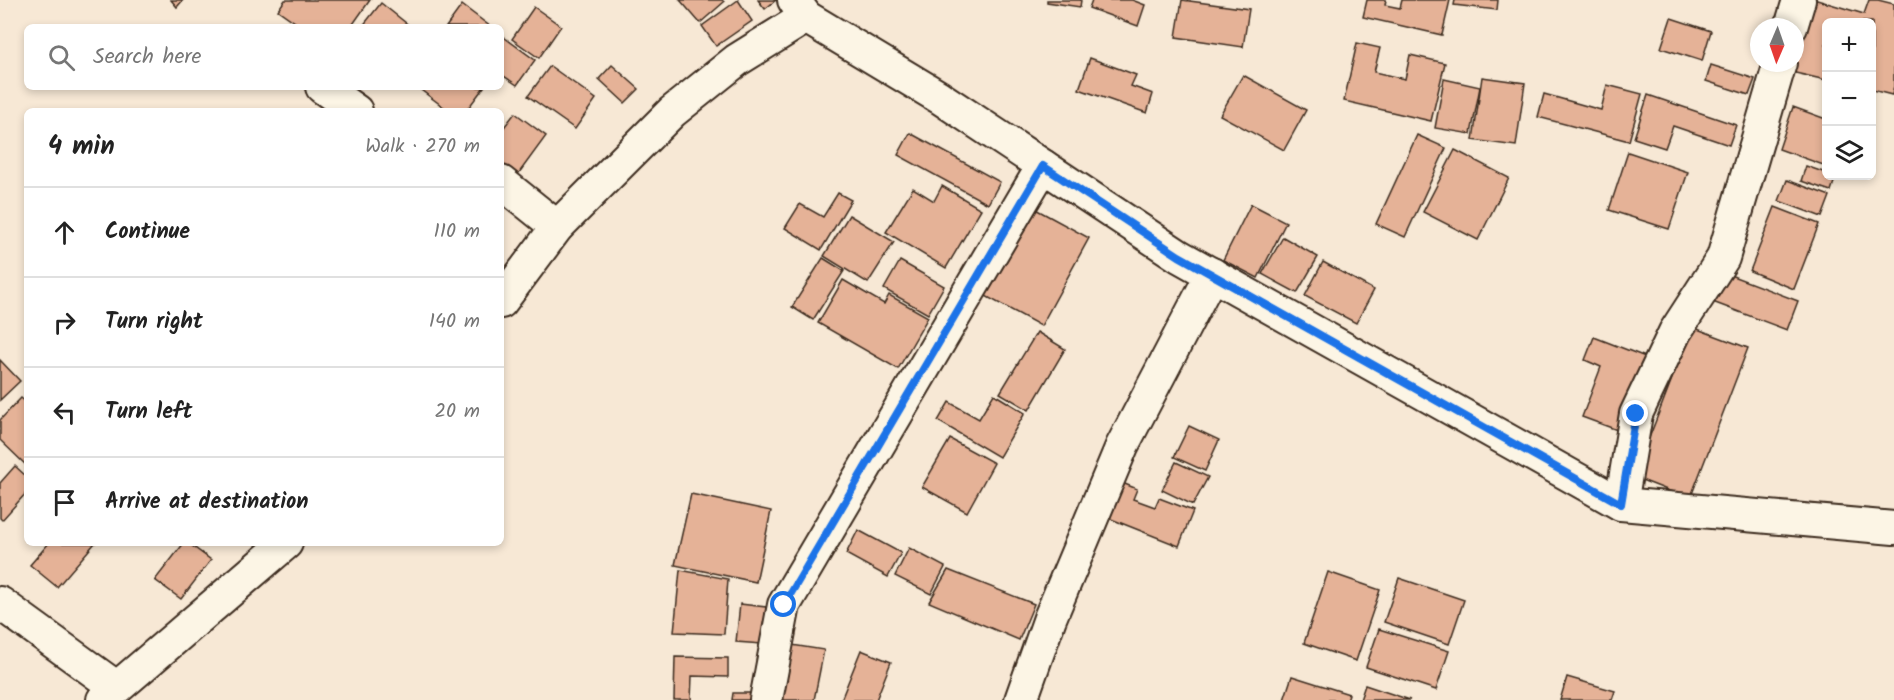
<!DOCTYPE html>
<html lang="en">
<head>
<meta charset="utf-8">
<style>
	:root { --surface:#fff; --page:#f6f6f6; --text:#222; --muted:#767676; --line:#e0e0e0 }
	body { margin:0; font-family:Kalam,sans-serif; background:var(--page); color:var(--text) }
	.controls { position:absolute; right:18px; top:18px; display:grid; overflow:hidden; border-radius:9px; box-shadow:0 3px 9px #0003 }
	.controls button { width:54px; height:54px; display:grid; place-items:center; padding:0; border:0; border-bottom:2px solid var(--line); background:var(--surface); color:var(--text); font:30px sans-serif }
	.compass { position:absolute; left:1750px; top:18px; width:54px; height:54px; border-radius:50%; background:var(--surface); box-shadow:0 3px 9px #0003; rotate:182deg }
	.stop { position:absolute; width:18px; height:18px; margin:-14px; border:4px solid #1a73e8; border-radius:50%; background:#fff }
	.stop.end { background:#1a73e8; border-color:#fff; box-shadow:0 2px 6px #0008 }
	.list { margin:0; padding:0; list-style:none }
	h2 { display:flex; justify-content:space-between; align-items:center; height:78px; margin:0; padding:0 24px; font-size:26px }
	h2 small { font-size:20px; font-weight:400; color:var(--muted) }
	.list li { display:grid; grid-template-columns:39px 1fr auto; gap:18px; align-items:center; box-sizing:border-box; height:90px; padding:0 24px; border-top:2px solid var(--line) }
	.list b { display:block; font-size:22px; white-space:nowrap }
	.list em { font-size:20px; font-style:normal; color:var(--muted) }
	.icon { flex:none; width:33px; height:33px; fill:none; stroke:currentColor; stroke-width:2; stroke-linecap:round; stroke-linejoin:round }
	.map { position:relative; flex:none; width:1894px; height:700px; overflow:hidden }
	.search { position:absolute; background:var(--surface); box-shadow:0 3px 9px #0003; left:24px; top:24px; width:480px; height:66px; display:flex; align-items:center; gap:15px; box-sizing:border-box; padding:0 21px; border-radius:9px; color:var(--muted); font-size:22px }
	.panel { position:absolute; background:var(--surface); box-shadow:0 3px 9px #0003; left:24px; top:108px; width:480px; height:438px; border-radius:9px }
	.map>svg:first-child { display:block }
</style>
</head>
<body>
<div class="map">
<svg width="1894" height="700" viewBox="0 0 1894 700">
	<rect width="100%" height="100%" fill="#f7e8d5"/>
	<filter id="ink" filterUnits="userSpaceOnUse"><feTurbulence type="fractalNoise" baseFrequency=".0167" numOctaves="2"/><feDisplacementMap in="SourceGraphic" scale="12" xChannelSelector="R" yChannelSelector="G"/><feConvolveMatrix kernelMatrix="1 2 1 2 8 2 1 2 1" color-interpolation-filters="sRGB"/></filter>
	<g filter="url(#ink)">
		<g fill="#e5b297" stroke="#3b2a1e" stroke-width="1.5">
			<path d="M171 0H183L177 7Z"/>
			<path d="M285 0H370L351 27H302L278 10Z"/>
			<path d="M680 0H722L724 2 700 23Z"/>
			<path d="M738 0 752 21 716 46 702 26Z"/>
			<path d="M758 0H776L765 9Z"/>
			<path d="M1047 0H1081L1080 7 1047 2Z"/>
			<path d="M1092 0H1132L1145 5 1138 26 1089 8Z"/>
			<path d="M1182 0 1249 9 1243 47 1176 37Z"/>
			<path d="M1367 0H1386L1385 5 1400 8 1402 0H1450L1442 35 1363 17Z"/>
			<path d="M1455 0H1498L1497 10 1454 5Z"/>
			<path d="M1805 0H1817L1864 14 1869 0H1878L1894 4V87L1892 95 1872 90V22H1826V80L1791 72 1795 63V51Z"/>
			<path d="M381 3 411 27H362Z"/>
			<path d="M462 5 491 27H446Z"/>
			<path d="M534 7 561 26 539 58 512 39Z"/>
			<path d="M1671 18 1711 31 1702 61 1661 48Z"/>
			<path d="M501 35 535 60 517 85 501 74Z"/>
			<path d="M1357 43 1380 48 1374 72 1405 79 1410 55 1445 63 1431 121 1344 101Z"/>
			<path d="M1090 58 1136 75 1131 86 1153 94 1147 113 1079 89Z"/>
			<path d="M612 65 639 89 625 103 599 79Z"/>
			<path d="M1711 65 1755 79 1749 95 1706 81Z"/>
			<path d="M550 66 596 99 575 129 528 96Z"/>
			<path d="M1243 75 1306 110 1284 150 1220 115Z"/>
			<path d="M1482 77 1525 83 1516 146 1473 140Z"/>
			<path d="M1444 79 1480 87 1471 134 1435 128Z"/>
			<path d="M1607 85 1642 94 1629 141 1538 117 1544 94 1601 110Z"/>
			<path d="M417 87H484L466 111H449Z"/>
			<path d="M1648 95 1736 125 1729 145 1673 126 1665 148 1634 138Z"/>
			<path d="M1793 107 1826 119V166L1779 149Z"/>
			<path d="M515 113 546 136 516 177 501 166V131Z"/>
			<path d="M910 133 1000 182 988 204 898 155Z"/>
			<path d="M1417 135 1446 148 1405 237 1376 224Z"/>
			<path d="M1455 150 1509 178 1478 240 1423 212Z"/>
			<path d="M1628 152 1688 172 1669 229 1609 210Z"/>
			<path d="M1806 166 1826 173V176H1836L1831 191 1801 181Z"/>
			<path d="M1787 180 1830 196 1822 217 1779 201Z"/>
			<path d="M942 186 981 209 946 268 886 232 913 188 934 201Z"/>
			<path d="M838 193 851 200 821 250 785 228 800 204 823 217Z"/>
			<path d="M1251 204 1286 222 1258 278 1223 260Z"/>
			<path d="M1028 205 1089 238 1041 326 980 293Z"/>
			<path d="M1775 207 1819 224 1794 289 1750 271Z"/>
			<path d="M849 215 894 242 868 283 824 256Z"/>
			<path d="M1283 237 1318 257 1297 293 1262 274Z"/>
			<path d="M823 258 844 271 813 320 792 307Z"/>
			<path d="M900 261 944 286 928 314 884 289Z"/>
			<path d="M1323 262 1374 290 1356 323 1305 296Z"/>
			<path d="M1722 272 1798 301 1787 330 1710 301Z"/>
			<path d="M843 280 884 304 889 295 928 317 898 369 818 323Z"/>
			<path d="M1692 327 1748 348 1690 499 1634 477Z"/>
			<path d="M1037 332 1065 349 1029 410 1000 393Z"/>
			<path d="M1594 337 1648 358 1620 431 1582 417 1601 367 1585 360Z"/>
			<path d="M0 360 20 381 0 400Z"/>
			<path d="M994 394 1025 413 999 457 938 421 949 402 979 419Z"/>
			<path d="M21 398 27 403V466L0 440V420Z"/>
			<path d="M1189 426 1219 440 1205 471 1174 457Z"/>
			<path d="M950 439 994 463 967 512 922 487Z"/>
			<path d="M1176 462 1208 477 1193 505 1162 490Z"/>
			<path d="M15 466 27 477V492L2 520 0 518V483Z"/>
			<path d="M1115 480 1137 489 1133 499 1155 507 1159 498 1193 511 1179 546 1101 515Z"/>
			<path d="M691 494 771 511 756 582 675 565Z"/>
			<path d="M858 530 901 553 888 577 846 554Z"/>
			<path d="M49 543H95L57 587 30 565Z"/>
			<path d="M184 543H188L211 560 181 599 155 580Z"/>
			<path d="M909 548 945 567 931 594 895 576Z"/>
			<path d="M680 570 728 579 724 634 674 632Z"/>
			<path d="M948 570 1034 604 1019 640 929 602Z"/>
			<path d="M1328 572 1380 590 1356 661 1304 643Z"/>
			<path d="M1399 578 1464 600 1449 644 1384 622Z"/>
			<path d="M740 604 766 607 762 644 736 642Z"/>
			<path d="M1379 629 1449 651 1436 690 1366 667Z"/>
			<path d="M792 645 824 650 814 700H781Z"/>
			<path d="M861 650 891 662 876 700H841Z"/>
			<path d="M675 657 728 658V677L692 676 691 700H674Z"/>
			<path d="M1292 676 1349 694 1347 700H1284Z"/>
			<path d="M1567 677 1615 691 1612 700H1560Z"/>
			<path d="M1365 685 1410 700H1360Z"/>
			<path d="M733 693H751L750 700H732Z"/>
		</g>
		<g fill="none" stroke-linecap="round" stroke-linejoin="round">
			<g stroke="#3b2a1e" stroke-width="36">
				<g id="minor">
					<path d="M794 0 806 17 939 97 1179 256 1621 504 1894 528"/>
					<path d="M1791 27 1799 0"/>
					<path d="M322 87 356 111"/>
					<path d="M501 182 557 227"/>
					<path d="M501 302 557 227 672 112 737 60 806 17"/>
					<path d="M1621 504 1636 414 1675 332 1723 258 1780 63"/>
					<path d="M0 603 117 688"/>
					<path d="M103 700 286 543"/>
					<path d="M766 700 784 605 1043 166"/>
					<path d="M1021 700 1050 618 1122 446 1212 274"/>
				</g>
			</g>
			<use href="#minor" stroke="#fcf5e5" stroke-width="32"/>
		</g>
	</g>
	<g fill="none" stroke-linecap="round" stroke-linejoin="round" filter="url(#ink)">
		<path stroke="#1a73e8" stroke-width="8" d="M784 605 1043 166 1179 256 1621 504 1636 414"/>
	</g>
</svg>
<div class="controls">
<button>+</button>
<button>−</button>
<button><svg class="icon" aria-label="layers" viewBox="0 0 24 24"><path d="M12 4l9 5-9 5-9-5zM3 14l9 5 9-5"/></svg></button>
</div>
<svg class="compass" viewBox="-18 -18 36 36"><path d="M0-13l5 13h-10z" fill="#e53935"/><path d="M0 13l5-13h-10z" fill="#767676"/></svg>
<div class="stop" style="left:784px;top:605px"></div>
<div class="stop end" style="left:1636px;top:414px"></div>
<div class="search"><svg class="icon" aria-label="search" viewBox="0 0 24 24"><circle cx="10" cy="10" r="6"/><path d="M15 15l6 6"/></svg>Search here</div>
<section class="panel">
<h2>4 min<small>Walk · 270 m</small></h2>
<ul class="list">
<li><svg class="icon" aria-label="ahead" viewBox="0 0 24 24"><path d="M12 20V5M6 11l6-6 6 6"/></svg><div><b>Continue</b></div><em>110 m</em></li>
<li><svg class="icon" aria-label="right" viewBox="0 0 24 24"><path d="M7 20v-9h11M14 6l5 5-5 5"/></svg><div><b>Turn right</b></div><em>140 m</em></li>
<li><svg class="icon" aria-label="left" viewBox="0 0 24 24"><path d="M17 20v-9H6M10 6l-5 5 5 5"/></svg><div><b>Turn left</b></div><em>20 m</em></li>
<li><svg class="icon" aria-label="arrive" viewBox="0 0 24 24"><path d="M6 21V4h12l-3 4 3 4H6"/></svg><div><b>Arrive at destination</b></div></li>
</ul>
</section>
</div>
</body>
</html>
